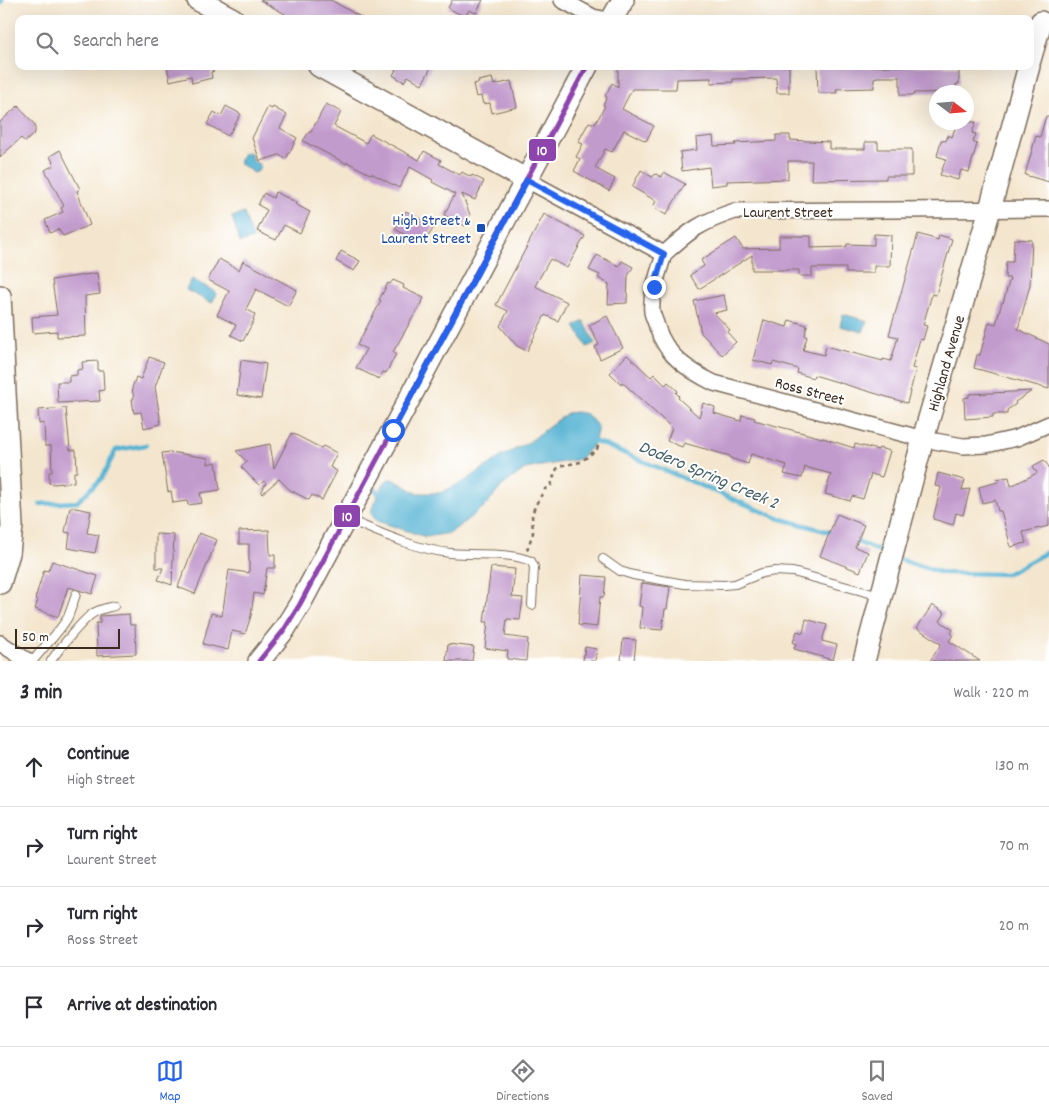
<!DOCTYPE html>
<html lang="en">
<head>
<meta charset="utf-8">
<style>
	:root { --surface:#fff; --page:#f2f2f3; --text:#2b2b33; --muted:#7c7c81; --line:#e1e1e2; --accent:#2563eb }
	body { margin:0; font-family:Dekko,sans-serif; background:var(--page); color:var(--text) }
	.compass { position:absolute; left:929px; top:85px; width:45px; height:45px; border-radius:50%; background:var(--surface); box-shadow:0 5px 20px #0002; rotate:106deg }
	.scale { position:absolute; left:15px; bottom:12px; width:105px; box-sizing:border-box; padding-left:5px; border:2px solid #3b2a1e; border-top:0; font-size:14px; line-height:18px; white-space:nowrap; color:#3b2a1e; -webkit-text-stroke:4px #fff; paint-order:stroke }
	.stop { position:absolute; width:15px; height:15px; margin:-11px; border:4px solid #2563eb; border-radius:50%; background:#fff }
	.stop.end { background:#2563eb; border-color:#fff; box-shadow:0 1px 5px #0008 }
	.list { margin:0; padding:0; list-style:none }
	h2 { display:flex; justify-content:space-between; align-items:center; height:65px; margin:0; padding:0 20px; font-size:21px }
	h2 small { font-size:16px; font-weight:400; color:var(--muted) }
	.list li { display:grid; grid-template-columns:32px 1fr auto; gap:15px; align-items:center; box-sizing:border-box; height:80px; padding:0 20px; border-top:1px solid var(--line) }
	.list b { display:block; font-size:19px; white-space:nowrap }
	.list p { margin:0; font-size:16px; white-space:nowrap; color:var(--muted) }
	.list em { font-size:16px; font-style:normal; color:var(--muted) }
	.icon { flex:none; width:28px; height:28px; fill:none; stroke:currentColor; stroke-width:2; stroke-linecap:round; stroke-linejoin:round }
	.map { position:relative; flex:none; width:1049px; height:661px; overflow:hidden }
	.search { position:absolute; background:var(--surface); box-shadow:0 5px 20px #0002; left:15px; right:15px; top:15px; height:55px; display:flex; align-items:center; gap:12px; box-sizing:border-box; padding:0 18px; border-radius:10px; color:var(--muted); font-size:19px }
	.sheet { height:385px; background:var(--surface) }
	nav { display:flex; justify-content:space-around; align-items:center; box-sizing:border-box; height:70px; border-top:1px solid var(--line); background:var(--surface); font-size:14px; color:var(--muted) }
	nav a { display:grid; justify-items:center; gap:2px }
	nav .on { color:var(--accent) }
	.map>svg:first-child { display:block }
</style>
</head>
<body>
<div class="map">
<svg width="1049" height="661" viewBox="0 0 1049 661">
	<rect width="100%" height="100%" fill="#fff"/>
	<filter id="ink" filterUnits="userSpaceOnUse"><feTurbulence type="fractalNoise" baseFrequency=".02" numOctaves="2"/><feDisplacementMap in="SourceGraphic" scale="10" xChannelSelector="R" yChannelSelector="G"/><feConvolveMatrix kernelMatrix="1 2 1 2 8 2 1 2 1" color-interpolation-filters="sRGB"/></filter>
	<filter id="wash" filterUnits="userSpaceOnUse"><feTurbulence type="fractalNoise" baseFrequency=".0096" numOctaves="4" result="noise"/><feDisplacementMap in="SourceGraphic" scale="20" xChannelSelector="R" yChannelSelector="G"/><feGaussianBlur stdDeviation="1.12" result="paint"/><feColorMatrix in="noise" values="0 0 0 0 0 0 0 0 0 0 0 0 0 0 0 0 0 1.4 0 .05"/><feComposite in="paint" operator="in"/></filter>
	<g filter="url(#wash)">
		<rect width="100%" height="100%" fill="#f4e6ce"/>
		<g fill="#55b3d3" stroke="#486e78">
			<path d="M247 152 250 153 253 161 259 164 260 167 257 172 254 173 240 164 239 162 243 153Z"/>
			<path d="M244 213 253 239 240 243 232 217Z"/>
			<path d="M192 279 217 293 212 303 186 290Z"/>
			<path d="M843 314 867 321 863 332 840 326Z"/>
			<path d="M584 321 595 343 587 347 575 326Z"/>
			<path d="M577 412 587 414 598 427 594 444 580 459 525 469 502 486 485 506 450 533 426 537 377 521C374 518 371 515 372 510 373 503 383 484 388 479H393L417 493H440L465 481 502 456 529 442 567 413Z"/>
		</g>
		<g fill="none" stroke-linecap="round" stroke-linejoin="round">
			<g stroke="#55b3d3" stroke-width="4.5">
				<path d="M0 4 2 0"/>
				<path d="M591 441 602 444 778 518 833 533"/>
				<path d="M375 489 382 498"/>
				<path d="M40 504 77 502 102 478 116 450 146 445"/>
				<path d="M852 540 887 554"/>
				<path d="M896 558 942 573 1007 574 1049 551"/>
			</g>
		</g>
		<g id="blocks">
			<g fill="#c29bcd">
				<path d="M260 0H331L364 19H294Z"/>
				<path d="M452 0H483L476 13 469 10 465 17 448 8Z"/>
				<path d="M167 66H214V71L211 72 212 78 192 83 191 76 170 81Z"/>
				<path d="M390 66H432L422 84 408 76 404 82 394 76 393 75 396 70Z"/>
				<path d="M618 66H789V93H777L776 78 733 79V82L711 83V78L677 79 676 89H632L622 109 654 126 646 141 624 130 612 152 605 149 595 168 615 179 609 191 574 171 580 159 576 157 583 144 578 142 589 122 595 124 605 106 603 105 607 97 605 96 612 83 618 87Z"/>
				<path d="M817 66H959V84H956V92L914 93V95H900V77H877L874 78V88L836 89 837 93H818Z"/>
				<path d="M492 78 494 85 511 81 517 107 492 113 490 103 483 104 481 96 476 97 473 84 479 83 478 81Z"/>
				<path d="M326 104 341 112 334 126 366 143 371 134 419 160 424 151 441 160 439 164 460 175 462 172 471 177 472 175 484 181 475 200 462 194 470 215 465 226 444 215 455 194 432 182 433 180 410 167 399 188 371 173 370 174 347 162V164L303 141 309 132H311Z"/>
				<path d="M18 106 35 125V133L25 142 21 138 0 157V122Z"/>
				<path d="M226 106 241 114 228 136 207 124 214 112 221 116Z"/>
				<path d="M268 107 272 109 273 107 287 115 280 128 297 138 286 159 279 155 260 161 252 138Z"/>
				<path d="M1046 116H1049V182L1025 175 1036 136 1040 137Z"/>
				<path d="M957 122H976L972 133 976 134 973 142 977 144 969 172 961 170 958 180 940 175 946 159 937 156 941 140 946 141 948 135 952 137Z"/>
				<path d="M776 135H790V140L829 142V149H865V142H878V149H912V176H886V179L811 180 812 161H788V179L727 181V184L711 186 709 167 682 171 680 152 697 150 696 138 713 136 714 146 736 145 735 143 776 141Z"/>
				<path d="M60 150 80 189 77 191 90 225 63 236 58 229 50 233 45 220 63 212 61 208 64 206 45 170 54 165 50 156Z"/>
				<path d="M641 170 652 177 656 174 662 177 664 172 685 184 666 215 653 207 656 201 632 187Z"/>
				<path d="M275 192 296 202 295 204 310 212 300 233 284 225 276 240 257 231 267 210 258 205 264 193 273 198Z"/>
				<path d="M406 211 434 227 423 245 395 229Z"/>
				<path d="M544 214 585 236 567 268 550 259 535 286 567 302 558 321 545 315 527 351 517 346 500 326 508 311 496 305Z"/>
				<path d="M874 234 891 235 890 266H874V273H846V268H812V276H799V270H752V255L699 289 690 275 704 266 701 260 736 238 743 249 779 248V236H811V248L846 247 847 244 874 245Z"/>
				<path d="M918 234 938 240 939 235 952 239 936 295 932 294 923 325 927 326 923 340 920 339 912 368 916 369 907 403 814 375 813 378 797 373 798 369 773 362 772 365 753 360 764 320 787 327 789 320 807 325 805 335 807 337 803 350 824 355 826 346 883 361V359L891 361 898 337 889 335Z"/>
				<path d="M1014 239 1032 240 1030 285 1018 329 1049 344V389L974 368 977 355H980L989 322 996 324 1002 302 1003 303 1010 278H1005L1006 262H1013Z"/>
				<path d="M341 251 360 261 354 271 336 261Z"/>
				<path d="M597 255 619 266 622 261 633 267 628 276 627 303 608 304 609 284 598 278 600 275 589 270Z"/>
				<path d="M219 259 239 270 243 261 297 290 288 306 256 289 246 309 255 314 253 319 254 320 243 341 231 335 236 325 217 315 229 291 208 280Z"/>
				<path d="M97 273 100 294 85 296 86 336 57 337V331L33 333 32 317 57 315 52 280Z"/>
				<path d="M393 280 404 285 403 288 424 298 393 352 396 354 386 373 383 372 379 379 356 368 366 349 357 345 381 301 379 300 388 283 390 284Z"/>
				<path d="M724 295 727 310 714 313 730 330 727 332 736 342 722 355 701 333 694 301Z"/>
				<path d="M607 316 623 348 600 359 595 347 599 345 589 325Z"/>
				<path d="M627 355 651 377 654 374 665 385 668 382 678 391 676 393 679 396 678 398 699 417 703 403 715 407 714 413 741 421 742 415 755 418 754 420 826 439 854 448 855 444 878 450 879 448 890 451 882 477 871 474 863 499 852 496 850 501 825 494 831 474 805 467 802 478 784 474 787 465 751 454 748 464 730 458V456L684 443 682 447 667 441 672 428 622 382 621 384 610 373Z"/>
				<path d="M149 357 164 362 155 387 161 424 144 428 141 412 134 413 132 399H134L132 388 136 377 141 379Z"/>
				<path d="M241 360 266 364 261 399 237 395Z"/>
				<path d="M98 361V371H103L104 390 99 391 100 401 58 403 57 382H69V376L77 375V370L83 369 82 362Z"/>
				<path d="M1032 391 1015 402 1016 404 1007 410V414H993V417L965 419 964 398 969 397V394Z"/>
				<path d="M66 408 70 450H76L77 472H74V482L54 484 49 483V472H52L51 446H45L44 423 39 424 38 410Z"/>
				<path d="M292 433 321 448 323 446 337 453 330 467 337 471 322 500 312 495 309 500 290 490 279 479 262 494 261 493 266 483 264 481 259 485 241 467 247 462 236 451 270 444 274 468Z"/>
				<path d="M170 452 208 458V464L216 462 220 490 200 493 202 503 188 505 187 501 173 503 171 491 168 492 162 453Z"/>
				<path d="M1044 460 1049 467V526L1023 532 1026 543 1011 547 1001 511H998L995 500 982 503 979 487 998 482 997 479 1009 477 1011 486 1037 473 1033 466Z"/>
				<path d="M938 473 965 480 962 490 970 489 963 515 956 513 953 525 933 519 941 487 935 486Z"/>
				<path d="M70 507 91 511 87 533 99 535 95 553 68 548 70 533 65 532Z"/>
				<path d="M837 514 864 525 855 547 868 552 860 572 820 556Z"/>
				<path d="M269 530 270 555H275V568H267L263 595 254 593 251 616 245 634 232 631 228 650 203 644 211 613 222 616 229 570 249 573V544H239V531Z"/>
				<path d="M199 533 217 540 195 594 178 587Z"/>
				<path d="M156 534 174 535 172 585 158 580 163 568H156Z"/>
				<path d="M52 561 98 576 92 594 68 587 58 617 35 609 38 600 35 599 44 570 48 571Z"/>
				<path d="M491 567 515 569 512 597 523 598 520 620 507 619 505 636 528 639 526 661 507 659 508 651 485 648 488 622H484Z"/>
				<path d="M582 575 606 577 604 597H600L597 627 578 625Z"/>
				<path d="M642 583 670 587 667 609H665L662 630 640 628 642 607 639 606Z"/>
				<path d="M932 605 945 613 940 621 953 630 951 633 953 635 949 641 980 661H930L941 644 917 628Z"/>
				<path d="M129 614 130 625H135L136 654 97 656 96 623H100V616Z"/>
				<path d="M806 619 827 625 822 641 837 645 833 660 794 649 796 643H793L797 631 803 633Z"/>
				<path d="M623 639 636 640 634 661H621Z"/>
				<path d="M448 644 474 647 472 661H446Z"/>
				<path d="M585 647 597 649 595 661H583Z"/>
			</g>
		</g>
	</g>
	<g filter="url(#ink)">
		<use href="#blocks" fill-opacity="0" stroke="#7c6c5c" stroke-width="1"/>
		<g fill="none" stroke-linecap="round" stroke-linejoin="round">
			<g stroke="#7c6c5c" stroke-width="10">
				<g id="lane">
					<path d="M347 519C380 533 415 549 450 553 478 556 505 551 531 561L534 567 532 605"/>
					<path d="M603 559 620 571 633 575 685 584 724 585 735 584 762 573 775 571 793 572 880 596"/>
					<path d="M33 661C44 646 59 633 68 617 71 609 74 601 76 594"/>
					<path d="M51 661C58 650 82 621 92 614 99 609 106 608 114 606"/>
				</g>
			</g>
			<g stroke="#7c6c5c" stroke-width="18">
				<g id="street">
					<path d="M562 0 593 17 603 19"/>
					<path d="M527 180 664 254C689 231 701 222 735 211L1049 209"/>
					<path d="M664 254C659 272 650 293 652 312 653 317 656 322 657 327 666 356 688 370 714 383L923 439 963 446 986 445 1017 438 1049 424"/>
					<path d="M0 643 28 661"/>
				</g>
			</g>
			<g stroke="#7c6c5c" stroke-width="24">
				<g id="secondary">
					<path d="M198 0 233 19"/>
					<path d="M612 19 623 0"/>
					<path d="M1030 60 1041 22"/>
					<path d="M319 66 527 180"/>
					<path d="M0 296 12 526 9 553 0 583"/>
					<path d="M259 661 284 630 300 604 587 66"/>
					<path d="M864 661 923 439 990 209 1029 66"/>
				</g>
			</g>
			<path stroke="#7c6c5c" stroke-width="2.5" stroke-dasharray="4 4" stroke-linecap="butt" d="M527 550 533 533 532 515 535 506 545 489 551 486 555 472 559 466 581 462 597 449 599 443"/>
			<use href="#lane" stroke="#fff" stroke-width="8"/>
			<use href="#street" stroke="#fff" stroke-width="15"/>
			<use href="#secondary" stroke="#fff" stroke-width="21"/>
			<g stroke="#fff" stroke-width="9">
				<path id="bus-1" d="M259 661 284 630 300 604 587 66"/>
			</g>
			<use href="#bus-1" stroke="#8e44ad" stroke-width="5"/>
		</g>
	</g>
	<g fill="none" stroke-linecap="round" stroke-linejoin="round" filter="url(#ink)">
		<path stroke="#2563eb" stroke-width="6" d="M393 430 527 180 664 254 654 287"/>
	</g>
	<rect fill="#1a4fb4" stroke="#fff" stroke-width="2" x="476" y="223" width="10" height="10" rx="2.5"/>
	<g text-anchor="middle" stroke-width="4" stroke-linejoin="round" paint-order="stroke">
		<g font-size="16" fill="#3b2a1e" stroke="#fff">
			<text x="788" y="217">Laurent Street</text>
			<text transform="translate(945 363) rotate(-74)" y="6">Highland Avenue</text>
			<text transform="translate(810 390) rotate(15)" y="6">Ross Street</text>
		</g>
		<g font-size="16" fill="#164399" stroke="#fff" text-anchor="end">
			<text x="471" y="225">High Street &amp;<tspan x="471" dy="18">Laurent Street</tspan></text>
		</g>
		<g font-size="18" font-style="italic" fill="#456166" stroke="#fff">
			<text transform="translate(709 474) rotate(23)" y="6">Dodero Spring Creek 2</text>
		</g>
	</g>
	<g stroke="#fff" stroke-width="2">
		<rect x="528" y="138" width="29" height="24" rx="5" fill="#8e44ad"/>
		<rect x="333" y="504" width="28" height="24" rx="5" fill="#8e44ad"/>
	</g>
	<g font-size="14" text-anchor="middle" font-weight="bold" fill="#fff">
		<text x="542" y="155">10</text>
		<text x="347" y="521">10</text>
	</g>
</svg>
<svg class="compass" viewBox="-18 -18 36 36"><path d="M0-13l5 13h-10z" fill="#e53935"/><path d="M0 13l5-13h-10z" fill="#7c7c81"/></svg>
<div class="scale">50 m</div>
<div class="stop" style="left:393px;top:430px"></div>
<div class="stop end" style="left:654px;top:287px"></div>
<div class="search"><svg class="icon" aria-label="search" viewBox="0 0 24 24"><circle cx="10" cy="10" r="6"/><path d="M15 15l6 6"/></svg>Search here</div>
</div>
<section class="sheet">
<h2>3 min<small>Walk · 220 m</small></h2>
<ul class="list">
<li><svg class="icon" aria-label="ahead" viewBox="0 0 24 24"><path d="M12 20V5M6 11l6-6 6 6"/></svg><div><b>Continue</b><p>High Street</p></div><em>130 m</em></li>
<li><svg class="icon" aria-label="right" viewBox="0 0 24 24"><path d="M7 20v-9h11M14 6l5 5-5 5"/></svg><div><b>Turn right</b><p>Laurent Street</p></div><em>70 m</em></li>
<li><svg class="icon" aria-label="right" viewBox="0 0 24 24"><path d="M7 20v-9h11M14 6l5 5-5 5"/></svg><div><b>Turn right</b><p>Ross Street</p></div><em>20 m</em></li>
<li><svg class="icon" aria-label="arrive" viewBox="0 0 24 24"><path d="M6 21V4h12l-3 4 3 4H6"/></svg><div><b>Arrive at destination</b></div></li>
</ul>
</section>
<nav>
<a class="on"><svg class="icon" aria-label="map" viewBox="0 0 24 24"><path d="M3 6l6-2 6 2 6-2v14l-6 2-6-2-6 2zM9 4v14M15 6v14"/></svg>Map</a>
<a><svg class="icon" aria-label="directions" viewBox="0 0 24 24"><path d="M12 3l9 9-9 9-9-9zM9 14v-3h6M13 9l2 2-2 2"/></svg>Directions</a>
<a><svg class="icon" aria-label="saved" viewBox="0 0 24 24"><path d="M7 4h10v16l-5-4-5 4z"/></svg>Saved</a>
</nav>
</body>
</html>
